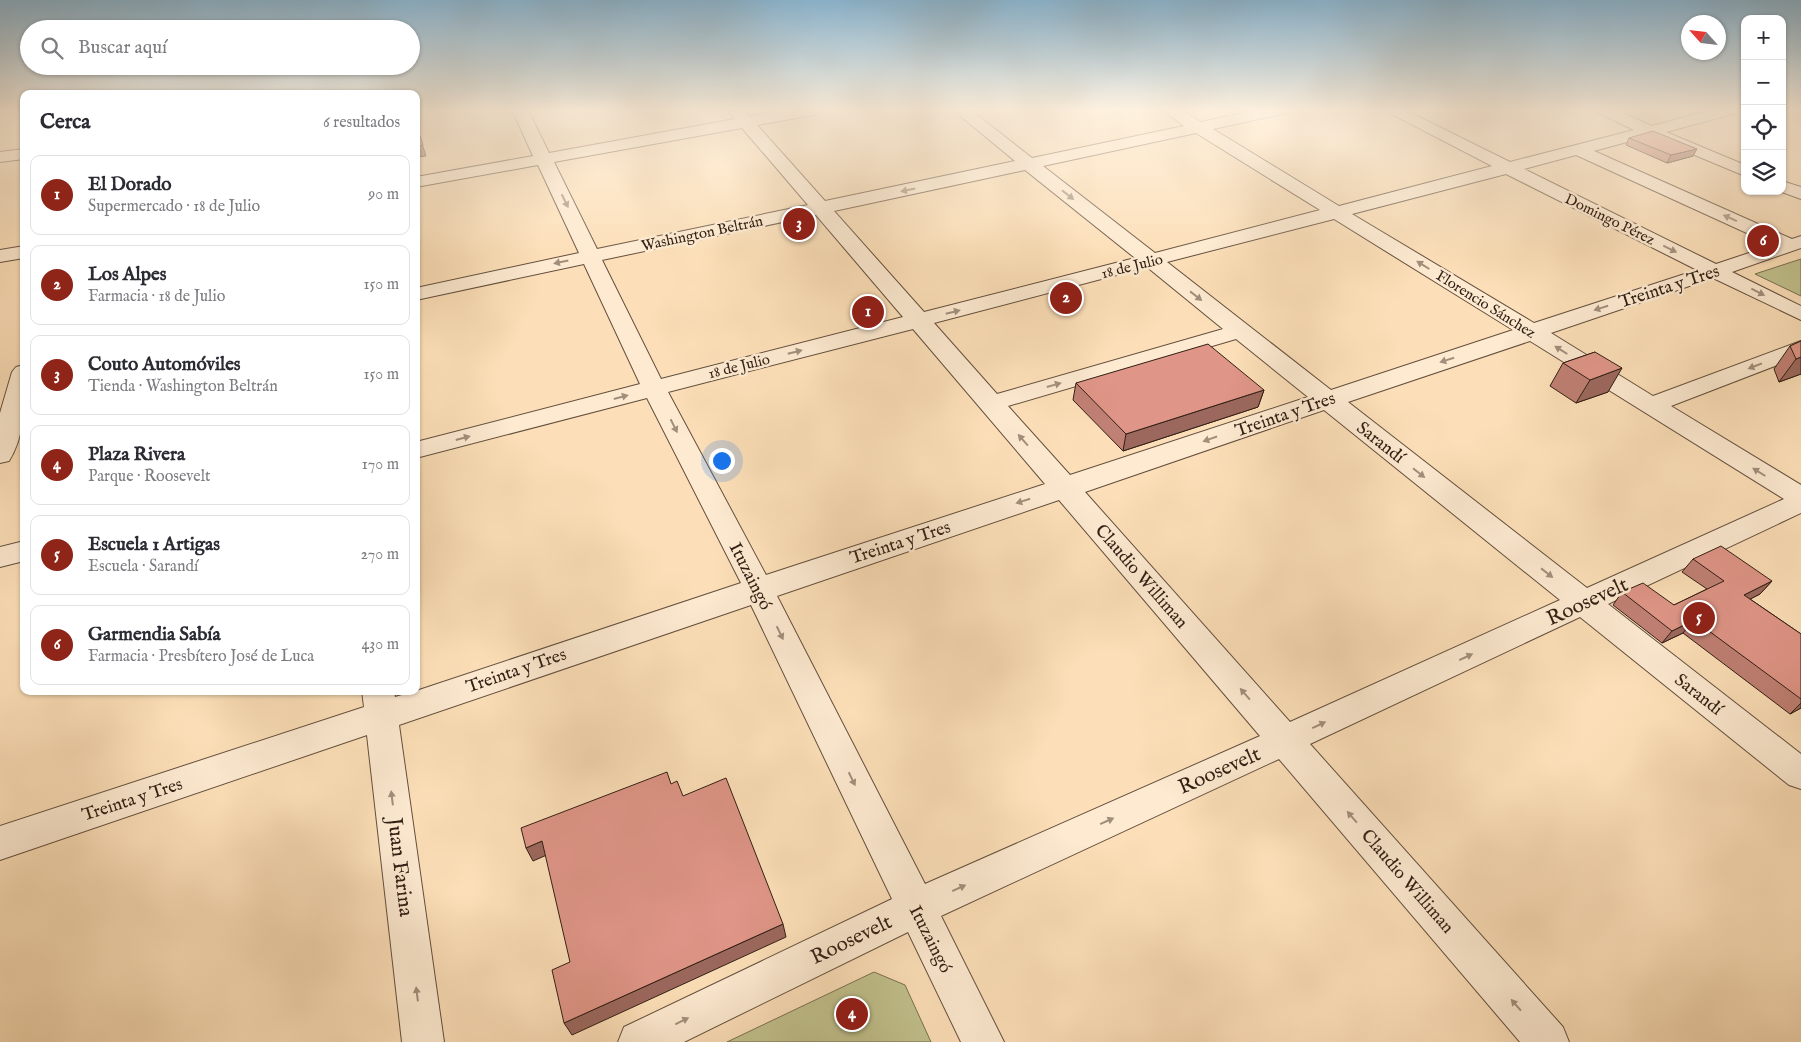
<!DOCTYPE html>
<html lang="es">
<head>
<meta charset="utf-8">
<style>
	:root { --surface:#fff; --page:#f2f2f3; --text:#2b2b33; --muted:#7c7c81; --line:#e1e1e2; --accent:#8f2418 }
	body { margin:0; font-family:"IM FELL English",serif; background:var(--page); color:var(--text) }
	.controls { position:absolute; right:15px; top:15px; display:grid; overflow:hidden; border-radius:10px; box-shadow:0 1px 4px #0004 }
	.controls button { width:45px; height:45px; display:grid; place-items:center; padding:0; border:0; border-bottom:1px solid var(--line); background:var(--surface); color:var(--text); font:25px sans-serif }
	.compass { position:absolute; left:1681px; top:15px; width:45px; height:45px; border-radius:50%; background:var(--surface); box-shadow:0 1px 4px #0004; rotate:297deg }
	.you { position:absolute; left:721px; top:460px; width:18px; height:18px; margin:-12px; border:4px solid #fff; border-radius:50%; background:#1a73e8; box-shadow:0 0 0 8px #1a73e833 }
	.badge { display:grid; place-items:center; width:32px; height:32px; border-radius:50%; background:var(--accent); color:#fff; font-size:16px; font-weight:700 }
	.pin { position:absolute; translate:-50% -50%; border:2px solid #fff; box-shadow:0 1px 5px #0006 }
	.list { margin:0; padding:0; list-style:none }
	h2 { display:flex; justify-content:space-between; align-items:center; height:65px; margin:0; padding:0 20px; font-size:21px }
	h2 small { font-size:16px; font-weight:400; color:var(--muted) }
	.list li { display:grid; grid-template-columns:32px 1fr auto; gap:15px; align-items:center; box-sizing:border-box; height:80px; margin:0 10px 10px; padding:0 10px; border:1px solid var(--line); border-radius:10px }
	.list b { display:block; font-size:19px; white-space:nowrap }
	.list p { margin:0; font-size:16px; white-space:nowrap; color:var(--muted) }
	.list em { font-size:16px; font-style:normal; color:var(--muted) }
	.icon { flex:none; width:28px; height:28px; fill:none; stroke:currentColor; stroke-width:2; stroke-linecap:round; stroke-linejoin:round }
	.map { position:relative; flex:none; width:1801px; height:1042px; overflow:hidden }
	.search { position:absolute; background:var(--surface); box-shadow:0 1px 4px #0004; left:20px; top:20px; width:400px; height:55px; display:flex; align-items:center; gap:12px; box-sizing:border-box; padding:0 18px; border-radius:28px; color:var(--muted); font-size:19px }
	.panel { position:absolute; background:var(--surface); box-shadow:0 1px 4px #0004; left:20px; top:90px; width:400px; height:605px; border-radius:10px }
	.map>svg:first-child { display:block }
</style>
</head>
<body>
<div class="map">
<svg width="1801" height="1042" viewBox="0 0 1801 1042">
	<rect width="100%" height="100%" fill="#fcdfb8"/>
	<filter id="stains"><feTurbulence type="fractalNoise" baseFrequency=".004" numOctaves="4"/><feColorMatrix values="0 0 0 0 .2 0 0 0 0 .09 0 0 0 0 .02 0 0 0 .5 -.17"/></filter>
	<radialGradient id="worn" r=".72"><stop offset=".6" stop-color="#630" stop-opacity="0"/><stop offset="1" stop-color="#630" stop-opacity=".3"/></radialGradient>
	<g fill="#c1c18d" stroke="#797050">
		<path d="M1801 259V296L1755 274Z"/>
		<path d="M874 972 905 985 931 1042H727Z"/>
	</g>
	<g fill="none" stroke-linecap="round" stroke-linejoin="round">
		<g stroke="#644f3d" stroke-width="2">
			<g id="minor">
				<path d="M512 110H528L549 153 735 119 727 110H744L750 117 785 110H822L814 115 757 125 825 201 1015 161 953 110H971L1032 158 1184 126 1162 110H1182L1201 122 1256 110H1289L1287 113 1213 129 1339 206 1492 166 1384 110H1405L1510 162 1634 130 1593 110H1616L1652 126 1711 110H1739L1737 113 1666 132 1745 165V176L1649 136 1594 151 1792 239 1801 236V248L1732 272 1801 306V320L1713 278 1551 333 1653 396 1801 341V356L1671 406 1801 485V513L1608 604 1801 754V789L1789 785 1580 617 1310 744 1563 1027 1569 1042H1520L1279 759 941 916 1004 1042H961L908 932 684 1042H618L624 1027 892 899 751 605 399 725 444 1042H402L367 735 0 860V826L364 707 362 691H394L395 697 416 691 741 583 647 398 416 458V442L640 384 584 264 416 300V288L579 253 538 165 416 187V177L533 156ZM742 128 808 205 597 249 554 162ZM1196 133 1320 210 1155 253 1043 166ZM1576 155 1773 245 1716 264 1524 169ZM1025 170 1135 258 924 312 834 211ZM1506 174 1697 270 1534 323 1352 214ZM816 215 903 317 661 379 602 260ZM1334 219 1513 330 1331 390 1167 262ZM1147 267 1223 329 997 394 934 323ZM913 329 1045 484 766 575 668 392ZM1236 339 1308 397 1070 475 1008 406ZM1530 341 1784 499 1587 588 1348 402ZM1324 410 1560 600 1290 722 1085 492ZM1059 500 1260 736 925 884 777 596Z"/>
				<path d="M24 149V159L0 162V152Z"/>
				<path d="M1782 181 1801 187V199L1779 191H1782Z"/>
				<path d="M24 246V258L0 262V250Z"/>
				<path d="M24 365C24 396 27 433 9 461L0 463V413L12 372 16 367Z"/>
				<path d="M24 541V561L0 567V547Z"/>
			</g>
		</g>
		<use href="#minor" fill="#fdead1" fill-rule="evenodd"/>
	</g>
	<g fill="#c08074" stroke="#311f14">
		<path d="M1629 138 1693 156 1667 163 1626 145Z"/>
		<path d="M1801 341V374L1779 382 1774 369 1790 346Z"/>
		<path d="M1595 352 1608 392 1576 403 1550 386 1563 363Z"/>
		<path d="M1076 383 1264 390 1258 407 1123 451 1073 400Z"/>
		<path d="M1693 559 1772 581 1760 594 1750 599 1801 634V708L1790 714 1683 633 1662 643 1613 605 1622 592 1674 605 1707 589 1682 572Z"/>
	</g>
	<g fill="#9c685e" stroke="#311f14">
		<path d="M417 128 426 156 416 157V147Z"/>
		<path d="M1697 149 1693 156 1667 163 1671 155Z"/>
		<path d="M1801 357V374L1779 382 1796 359Z"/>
		<path d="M1622 368 1608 392 1576 403 1590 380Z"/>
		<path d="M1264 390 1258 407 1123 451 1126 434Z"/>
		<path d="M1772 581 1760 594 1733 608 1744 595Z"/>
		<path d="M1694 620 1683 633 1662 643 1672 631Z"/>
		<path d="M1801 703V708L1790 714Z"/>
		<path d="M542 841 549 854 533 861 526 848Z"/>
		<path d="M783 924 786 937 572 1035 564 1023Z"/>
	</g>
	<g fill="#df9587" stroke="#311f14">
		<path d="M416 128H417L423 145 416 147Z"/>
		<path d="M1653 131 1697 149 1671 155 1629 138Z"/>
		<path d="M1801 341V357L1796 359 1790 346Z"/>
		<path d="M1208 344 1264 390 1126 434 1076 383Z"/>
		<path d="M1595 352 1622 368 1590 380 1563 363Z"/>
		<path d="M1721 546 1772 581 1744 595 1801 634V699L1694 620 1672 631 1622 592 1643 583 1674 605 1724 581 1693 559Z"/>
		<path d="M667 772 671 784 677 781 683 796 726 778 783 924 564 1023 552 970 570 962 542 841 526 848 521 828Z"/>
	</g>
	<defs><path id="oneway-solid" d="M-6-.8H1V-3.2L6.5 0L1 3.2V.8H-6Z" transform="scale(1.25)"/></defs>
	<g fill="#a18f7c">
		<use href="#oneway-solid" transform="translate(908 190) rotate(168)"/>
		<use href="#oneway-solid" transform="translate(1068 195) rotate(38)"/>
		<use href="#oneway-solid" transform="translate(565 201) rotate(64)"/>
		<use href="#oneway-solid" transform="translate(1730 218) rotate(-156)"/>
		<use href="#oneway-solid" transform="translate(1670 249) rotate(26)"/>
		<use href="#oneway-solid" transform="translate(561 262) rotate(168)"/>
		<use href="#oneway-solid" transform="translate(1423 265) rotate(-148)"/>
		<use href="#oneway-solid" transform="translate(1758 292) rotate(27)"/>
		<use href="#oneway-solid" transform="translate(1196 296) rotate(38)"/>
		<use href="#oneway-solid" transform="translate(1601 308) rotate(162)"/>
		<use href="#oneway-solid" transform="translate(953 312) rotate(-14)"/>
		<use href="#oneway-solid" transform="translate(1561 350) rotate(-148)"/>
		<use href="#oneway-solid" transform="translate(795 352) rotate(-14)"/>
		<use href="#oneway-solid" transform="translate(1447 360) rotate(162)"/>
		<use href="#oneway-solid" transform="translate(1755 366) rotate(159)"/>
		<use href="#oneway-solid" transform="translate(1054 385) rotate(-16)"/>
		<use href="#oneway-solid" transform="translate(621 397) rotate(-15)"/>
		<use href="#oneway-solid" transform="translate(674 426) rotate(63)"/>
		<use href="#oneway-solid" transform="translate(463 438) rotate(-15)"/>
		<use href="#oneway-solid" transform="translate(1210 439) rotate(161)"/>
		<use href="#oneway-solid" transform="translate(1023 440) rotate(-131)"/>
		<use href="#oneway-solid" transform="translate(1759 472) rotate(-148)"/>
		<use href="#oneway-solid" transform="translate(1419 473) rotate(38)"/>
		<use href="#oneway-solid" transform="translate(1023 501) rotate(162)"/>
		<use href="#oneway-solid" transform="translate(1547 573) rotate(38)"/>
		<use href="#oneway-solid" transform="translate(780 633) rotate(64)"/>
		<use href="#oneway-solid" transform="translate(1466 657) rotate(-25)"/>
		<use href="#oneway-solid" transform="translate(1245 694) rotate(-131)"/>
		<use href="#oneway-solid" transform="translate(1319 725) rotate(-25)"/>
		<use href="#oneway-solid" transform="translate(852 779) rotate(64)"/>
		<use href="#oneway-solid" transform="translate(392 798) rotate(-97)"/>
		<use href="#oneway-solid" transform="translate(1352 817) rotate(-131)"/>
		<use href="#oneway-solid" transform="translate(1107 821) rotate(-24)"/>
		<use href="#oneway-solid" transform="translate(959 888) rotate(-24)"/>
		<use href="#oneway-solid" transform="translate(417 994) rotate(-97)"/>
		<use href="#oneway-solid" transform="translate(1516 1005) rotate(-131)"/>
		<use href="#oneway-solid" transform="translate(682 1021) rotate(-26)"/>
	</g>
	<linearGradient id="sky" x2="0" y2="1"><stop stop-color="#8bb7d3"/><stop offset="0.43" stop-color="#fef1df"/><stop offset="1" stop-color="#fef1df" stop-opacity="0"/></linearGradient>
	<rect width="1801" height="256" fill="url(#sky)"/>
	<g text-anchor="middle" stroke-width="5" stroke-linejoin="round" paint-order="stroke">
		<g font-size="15" fill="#311f14" stroke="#fdead1">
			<text transform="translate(1610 219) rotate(26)" y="5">Domingo Pérez</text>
			<text transform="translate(702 233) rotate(-12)" y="5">Washington Beltrán</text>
			<text transform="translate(1132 266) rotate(-14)" y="5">18 de Julio</text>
			<text transform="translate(1486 304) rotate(32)" y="5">Florencio Sánchez</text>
			<text transform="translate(739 366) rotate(-14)" y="5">18 de Julio</text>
		</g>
		<g font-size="18" fill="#311f14" stroke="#fdead1">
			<text transform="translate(1669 286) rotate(-18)" y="6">Treinta y Tres</text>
			<text transform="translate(1285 414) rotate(-19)" y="6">Treinta y Tres</text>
			<text transform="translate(1381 442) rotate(38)" y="6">Sarandí</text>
			<text transform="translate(900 542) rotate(-18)" y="6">Treinta y Tres</text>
			<text transform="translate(751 576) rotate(63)" y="6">Ituzaingó</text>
			<text transform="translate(1142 576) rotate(49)" y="6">Claudio Williman</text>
			<text transform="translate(516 670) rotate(-19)" y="6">Treinta y Tres</text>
			<text transform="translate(1699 694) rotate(38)" y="6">Sarandí</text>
			<text transform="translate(132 799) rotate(-18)" y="6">Treinta y Tres</text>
			<text transform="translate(1408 881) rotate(49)" y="6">Claudio Williman</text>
			<text transform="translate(931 939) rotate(63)" y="6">Ituzaingó</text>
		</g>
		<g font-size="21" fill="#311f14" stroke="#fdead1">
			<text transform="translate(1587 601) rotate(-25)" y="7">Roosevelt</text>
			<text transform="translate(1219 770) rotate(-24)" y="7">Roosevelt</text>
			<text transform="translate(401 867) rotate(83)" y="7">Juan Farina</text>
			<text transform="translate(851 939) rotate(-26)" y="7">Roosevelt</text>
		</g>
	</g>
	<rect width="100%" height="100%" filter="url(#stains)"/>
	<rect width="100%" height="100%" fill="url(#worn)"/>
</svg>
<div class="controls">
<button>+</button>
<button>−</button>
<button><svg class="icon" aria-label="locate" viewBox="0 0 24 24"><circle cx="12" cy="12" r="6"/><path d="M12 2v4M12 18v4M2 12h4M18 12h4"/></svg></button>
<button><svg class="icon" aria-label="layers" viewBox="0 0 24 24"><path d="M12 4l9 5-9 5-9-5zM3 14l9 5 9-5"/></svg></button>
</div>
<svg class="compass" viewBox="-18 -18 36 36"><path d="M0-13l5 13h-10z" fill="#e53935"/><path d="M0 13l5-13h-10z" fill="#7c7c81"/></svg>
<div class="you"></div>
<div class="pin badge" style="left:868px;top:312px">1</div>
<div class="pin badge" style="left:1066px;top:298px">2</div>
<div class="pin badge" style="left:799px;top:224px">3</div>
<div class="pin badge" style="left:852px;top:1014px">4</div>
<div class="pin badge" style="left:1699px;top:618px">5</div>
<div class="pin badge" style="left:1763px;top:241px">6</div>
<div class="search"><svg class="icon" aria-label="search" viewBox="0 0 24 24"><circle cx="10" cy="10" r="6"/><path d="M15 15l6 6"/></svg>Buscar aquí</div>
<section class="panel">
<h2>Cerca<small>6 resultados</small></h2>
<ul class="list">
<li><span class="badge">1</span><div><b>El Dorado</b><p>Supermercado · 18 de Julio</p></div><em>90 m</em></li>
<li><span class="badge">2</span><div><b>Los Alpes</b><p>Farmacia · 18 de Julio</p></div><em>150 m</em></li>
<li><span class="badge">3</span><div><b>Couto Automóviles</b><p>Tienda · Washington Beltrán</p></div><em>150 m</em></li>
<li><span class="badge">4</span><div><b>Plaza Rivera</b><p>Parque · Roosevelt</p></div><em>170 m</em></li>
<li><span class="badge">5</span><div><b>Escuela 1 Artigas</b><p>Escuela · Sarandí</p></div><em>270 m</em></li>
<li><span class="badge">6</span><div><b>Garmendia Sabía</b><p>Farmacia · Presbítero José de Luca</p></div><em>430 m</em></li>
</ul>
</section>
</div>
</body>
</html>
